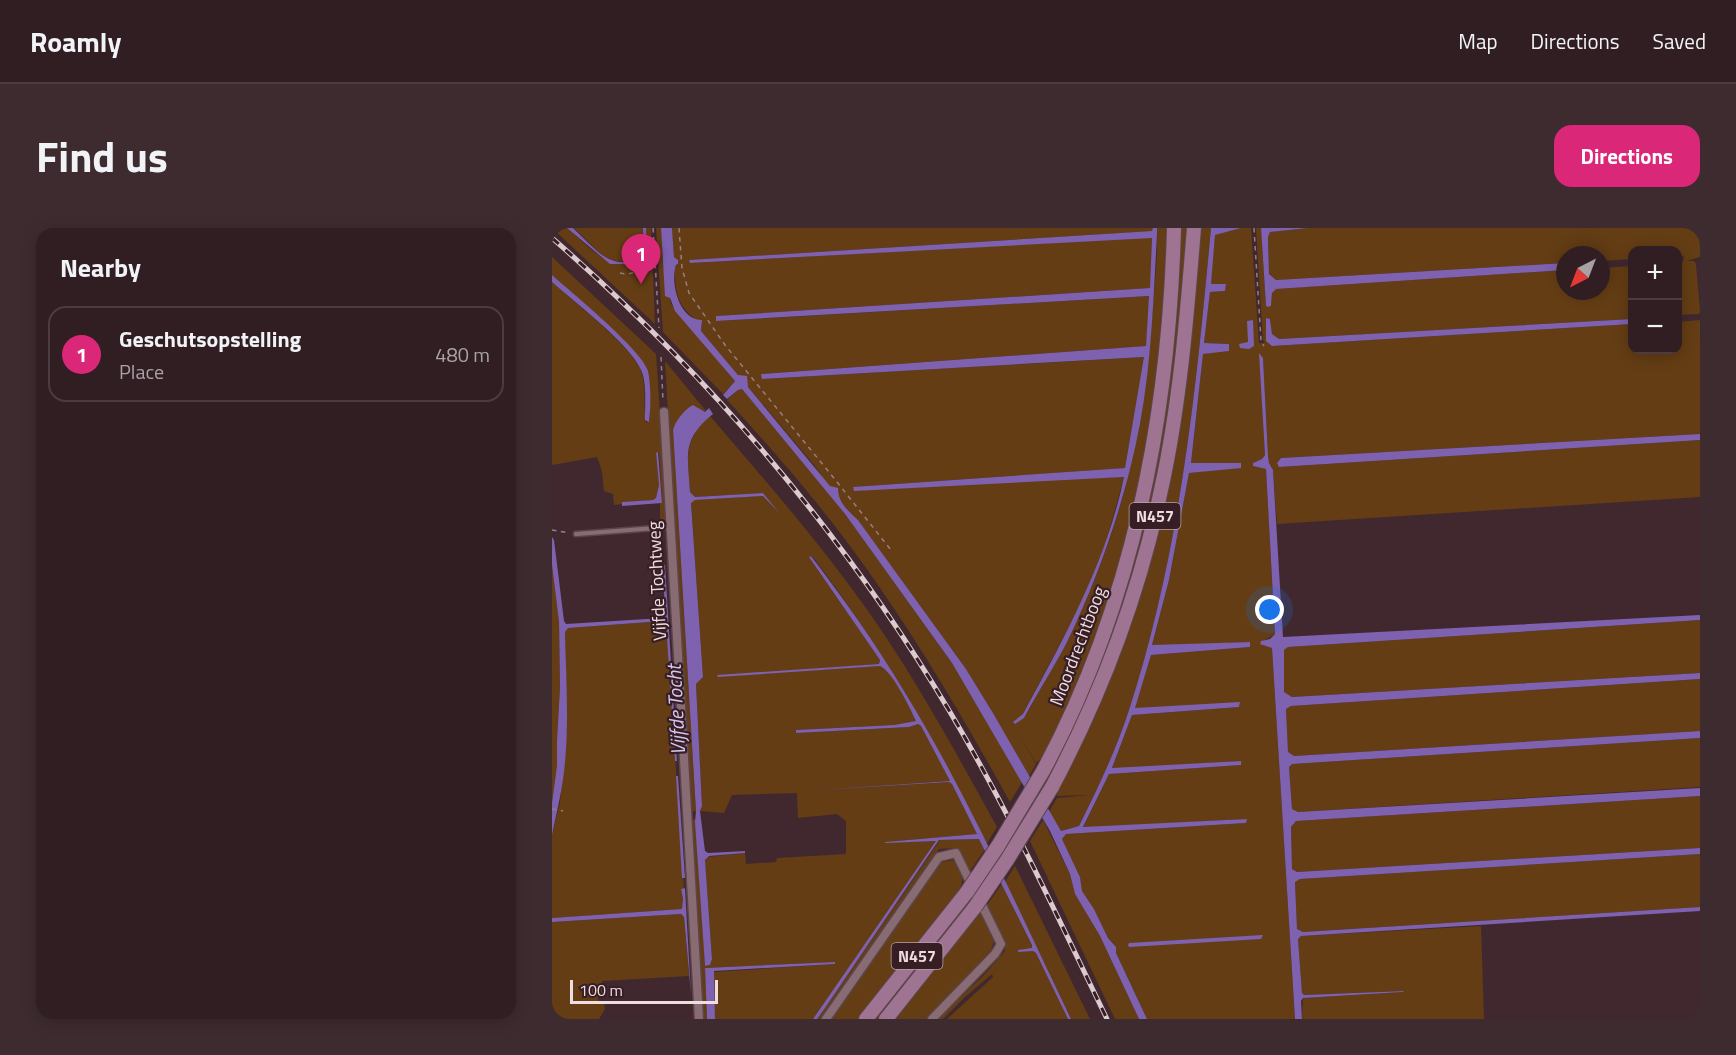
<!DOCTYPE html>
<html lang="en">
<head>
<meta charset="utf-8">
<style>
	:root { --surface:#311e23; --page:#3d2b30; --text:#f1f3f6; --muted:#a8a2a6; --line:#4c3c41; --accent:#db2777 }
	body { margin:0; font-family:"Titillium Web",sans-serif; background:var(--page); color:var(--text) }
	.controls { position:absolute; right:18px; top:18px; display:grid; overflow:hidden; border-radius:12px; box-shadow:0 3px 15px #0003 }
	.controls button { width:54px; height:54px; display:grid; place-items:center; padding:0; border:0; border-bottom:2px solid var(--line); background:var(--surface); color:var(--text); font:30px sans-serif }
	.compass { position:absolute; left:1004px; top:18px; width:54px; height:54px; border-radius:50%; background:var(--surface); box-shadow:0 3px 15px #0003; rotate:222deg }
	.scale { position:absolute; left:18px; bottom:15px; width:148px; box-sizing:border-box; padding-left:6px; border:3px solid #eedde1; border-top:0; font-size:16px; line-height:21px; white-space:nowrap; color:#eedde1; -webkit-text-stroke:4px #371e25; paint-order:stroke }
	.you { position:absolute; left:718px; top:382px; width:21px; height:21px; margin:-15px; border:4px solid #fff; border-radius:50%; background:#1a73e8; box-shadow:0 0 0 9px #1a73e833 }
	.badge { display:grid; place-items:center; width:39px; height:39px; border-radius:50%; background:var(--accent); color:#fff; font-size:20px; font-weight:700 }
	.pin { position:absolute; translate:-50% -50px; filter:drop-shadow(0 2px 3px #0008) }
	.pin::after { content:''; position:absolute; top:32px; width:21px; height:18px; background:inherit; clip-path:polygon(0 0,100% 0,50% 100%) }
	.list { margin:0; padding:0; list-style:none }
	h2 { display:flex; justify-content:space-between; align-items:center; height:78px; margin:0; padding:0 24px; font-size:26px }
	h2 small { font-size:20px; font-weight:400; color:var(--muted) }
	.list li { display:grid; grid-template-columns:39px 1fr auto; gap:18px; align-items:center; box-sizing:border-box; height:96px; margin:0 12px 12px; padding:0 12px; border:2px solid var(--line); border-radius:18px }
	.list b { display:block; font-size:22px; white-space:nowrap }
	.list p { margin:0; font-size:20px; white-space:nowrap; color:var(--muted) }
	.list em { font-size:20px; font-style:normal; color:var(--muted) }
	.map { position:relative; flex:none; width:1148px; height:791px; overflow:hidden; border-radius:18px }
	header { display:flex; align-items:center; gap:36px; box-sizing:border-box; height:84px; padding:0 30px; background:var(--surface); border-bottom:2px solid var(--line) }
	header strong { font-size:28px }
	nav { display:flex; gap:33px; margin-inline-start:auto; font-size:21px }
	.intro { display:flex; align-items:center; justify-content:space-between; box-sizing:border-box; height:144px; padding:0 36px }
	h1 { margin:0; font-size:42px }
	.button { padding:15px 27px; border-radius:18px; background:var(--accent); color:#fff; font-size:21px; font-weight:700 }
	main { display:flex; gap:36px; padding:0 36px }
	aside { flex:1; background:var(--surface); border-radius:18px; box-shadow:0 3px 15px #0003 }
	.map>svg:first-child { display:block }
</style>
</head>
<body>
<header>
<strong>Roamly</strong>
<nav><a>Map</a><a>Directions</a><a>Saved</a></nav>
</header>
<div class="intro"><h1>Find us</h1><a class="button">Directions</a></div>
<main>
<aside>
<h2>Nearby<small></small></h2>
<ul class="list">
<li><span class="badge">1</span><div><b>Geschutsopstelling</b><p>Place</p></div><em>480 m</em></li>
</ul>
</aside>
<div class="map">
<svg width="1148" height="791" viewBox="0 0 1148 791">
	<rect width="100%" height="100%" fill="#41282f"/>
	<g fill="#643d14">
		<path d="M0 0H15C39 20 63 53 95 25L94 0H99L103 96Z"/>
		<path d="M22 0H91L92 25C61 48 44 20 22 0Z"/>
		<path d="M104 0H109L111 37 119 76 183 153 171 166 111 104Z"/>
		<path d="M120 0H601V3L137 32 139 35 600 9 599 60 164 88 165 93 598 68 594 118 210 146 211 151 593 129 573 240 302 259 572 249 555 311 531 372 471 486 467 491 472 490C501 439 529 389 549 335 581 252 595 165 601 77 603 52 606 26 605 0H617L613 77 599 198 582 286 545 409 523 463 493 527 484 535 467 507 484 536 477 548 441 485 414 441 306 292 289 275 262 237 149 103 150 96C130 82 124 73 123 49 122 42 122 40 126 36V32L122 29Z"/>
		<path d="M628 0H636C625 123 615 249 576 367 554 432 525 494 496 555L493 551C514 506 537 461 555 414 608 279 620 143 628 0Z"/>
		<path d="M648 0H659C644 163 628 326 577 482 564 522 546 560 527 598L509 603 497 584 505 570 538 567 505 568 509 554 589 363Z"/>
		<path d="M689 0H699L707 115H713L711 112 704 0H709L714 78 716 79 719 78 720 65 723 61 1013 42V63H1049V40L1080 38V91L727 111 720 106 718 91 714 90 720 118 1080 96V122H1126V94L1148 92V206L729 230 725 235 728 239 1148 212V269L725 296 721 242 717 235 716 228 711 130 708 128 713 227 710 231 701 235V238L714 241 723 406 708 415 720 420 743 791H595L564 725V719L556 710 542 681 530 663 528 649 510 611 514 606 694 595V591L531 600 557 546 688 537V533L560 541 580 487 687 479 688 475 582 481 599 427 698 419 697 414 600 418 617 352 637 245 689 239V235L639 236 651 126 677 122 676 116 652 115 658 64 673 63 674 56H658L663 6Z"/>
		<path d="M756 0H1148V29L1135 33H1142L1144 36 1148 83 1147 86 1126 87V35L1131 34 1132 28H1126V22H1080V31L1049 33V27H1013V35L724 52 717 46 716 8 718 4Z"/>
		<path d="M0 29 104 126 115 288 111 296H108V275L110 274 107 225H104L107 257 104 270 101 272 70 274V276L62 277 61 266 52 263 50 243 45 229 0 237V54C21 74 80 118 89 143 95 158 91 178 94 194L97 193 98 190 97 155 92 136 68 109 0 47Z"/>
		<path d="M113 133 154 183 152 184 141 177 122 198 121 202 144 583 140 584 139 582Z"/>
		<path d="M190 161 293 286 400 435 470 554 458 574C410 487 360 402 301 322 263 270 219 220 175 172L186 162Z"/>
		<path d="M158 188C210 249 264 310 311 376 362 447 403 523 445 599L434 617C408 565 382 513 352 463 324 417 293 371 260 328L257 329 328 432 327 436 165 448 328 438C342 444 357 479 365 493L342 497 244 502V505L357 499 366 496 369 498 398 553 252 563 397 554 400 556 425 606 333 614 385 613 261 791H163L161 744 283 736V734L153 740 155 791H150L139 592 144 591 153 738 158 737 160 731 153 634 155 629 193 625 194 636 224 634 225 630 294 626V593L285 586 246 590 245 565 180 567 172 585 148 583 150 578 144 456 151 449 139 274 142 272 211 268 227 286 211 265 143 269 138 264C136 231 130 212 158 188Z"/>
		<path d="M0 337 7 394 8 459 5 512V537L0 575Z"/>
		<path d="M1148 392V445L740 469 732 464 731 422 736 419Z"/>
		<path d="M111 393 114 395 132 660 129 661 131 671V681L0 690V607L8 574 15 494 13 403 16 400Z"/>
		<path d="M1148 451V503L742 528 736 525 734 481 739 478Z"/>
		<path d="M1148 510V559L746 584 740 581 737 539 740 536Z"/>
		<path d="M1148 568V620L745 644 740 641 739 599 744 593Z"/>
		<path d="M491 592 518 646 523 666 548 708 587 791H563L478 613Z"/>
		<path d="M428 611 433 621 418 643 406 620 387 621 270 791H265L388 612Z"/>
		<path d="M1148 626V679L750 704 745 701 743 653 748 651Z"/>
		<path d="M404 632 413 649 412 652 410 649V655L405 667 307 791H279L387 634Z"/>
		<path d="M463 638 538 791H519L453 654Z"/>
		<path d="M450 656 480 717 481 723 484 725 516 791H395L441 749 440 746 413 769 391 791H385L432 747 453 723V712L435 677Z"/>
		<path d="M418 669 420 673 326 791H321Z"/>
		<path d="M430 684 443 711 439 722 375 791H341L422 690Z"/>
		<path d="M128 686 132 689 137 748 50 753 51 764 46 767V772L52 776 53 781 47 791H0V694Z"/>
		<path d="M929 698 932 791H750L751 770 851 764 852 763 752 767 750 765 746 711 749 708Z"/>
	</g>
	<g fill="#7e61af">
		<path d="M15 0H21C43 20 62 49 92 25L91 0H94L95 26 72 36H58Z"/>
		<path d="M109 0H120L122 29 126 32V36L124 37C118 55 127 92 150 92L149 103 186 147 195 148 196 159 278 258 286 260C286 275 296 282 306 292L414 441 441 485 509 603 527 598C546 560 564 522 577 482 628 325 644 163 659 0H689L663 7 659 56H674L673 63 658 64 652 115 677 116V123L651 126 639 235H689V240L637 245 617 352 600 417 698 414V419L599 427 583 480 688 474 687 479 580 487 560 540 689 533V537L557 546 531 599 695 591 694 595 514 606 510 611 528 649 530 663 542 681 556 710 564 719V725L595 791H587L548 708 523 666 518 646 498 603 400 435 293 286 190 161 186 162 175 171 171 167 183 153 123 83 118 70 113 68Z"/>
		<path d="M601 0H605V7C601 78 599 150 583 220 568 287 545 352 515 414 502 439 486 464 472 490L463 496 461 494 471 486C512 410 554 335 572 249L302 263 301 259 573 240 592 129 210 151 209 146 594 118 597 68 164 93V88L598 60 600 10 138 35 137 32 600 3Z"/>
		<path d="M709 0H756L718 4 716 9 717 46 724 52 1013 35V42L724 61 720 65 719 78 716 79 714 78Z"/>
		<path d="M0 47C19 64 90 122 96 143 99 157 99 180 97 194L93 192C93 179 95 154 89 142 78 116 22 74 0 54Z"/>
		<path d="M714 90 718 91 720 106 727 111 1080 91V96L720 118 714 113Z"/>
		<path d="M701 92 702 118 697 121 688 120 687 116 696 114 695 93Z"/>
		<path d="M707 125 711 130 716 228 717 235 721 242 731 409 1148 387V392L736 419 732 422V464L740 469 1148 445V451L739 478 734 481 736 524 742 528 1148 503V510L740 536 737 539 740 581 746 584 1148 560V568L744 593 739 599 740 641 745 644 1148 620V626L748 651 743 654 745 701 751 704 1148 679V683L749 708 746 711 750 765 752 767 852 763 851 764 751 770 749 773 750 791H743L720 420 708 416 709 413 718 411 723 406 714 241 701 238V235L710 231 713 227Z"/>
		<path d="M141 177 153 184 157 180 161 186C129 212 136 227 138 264L143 269 211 265 228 286 211 268 143 272 139 275 151 449 144 456 150 578 148 583 153 623 156 625 193 623V625L157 628 153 632 160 731 158 737 153 738 143 594 144 583 121 202C123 193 133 181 141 177Z"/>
		<path d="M1148 206V212L727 239 725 235 729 230Z"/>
		<path d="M106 224 110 275 70 278V274L101 272 104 270 107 257 104 225Z"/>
		<path d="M0 309 2 312 12 393 14 396 111 390 113 388 111 337H113L125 533H123L114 395 111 393 16 400 13 404C14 447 17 491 13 534 11 559 5 583 0 607V575L5 537V512L8 459 7 394 0 337Z"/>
		<path d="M259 328C292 371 324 416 352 463 416 567 466 681 519 791H516L484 725 481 723 466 724V722L480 720V717L427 611 387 612 273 780 265 791H261L384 613 333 615V614L425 606 400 556 397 554 252 563 398 553 369 498 366 496 357 499 244 505V502L342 497 364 493C358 480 341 444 328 438L166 449 165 447 327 436 328 432 257 329Z"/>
		<path d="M124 548H126L133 650H130Z"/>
		<path d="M133 660 139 767 132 689 129 686 0 694V690L130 681 131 671 129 661Z"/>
		<path d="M711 707 709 711 577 719 576 717 577 715Z"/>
		<path d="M283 734V736L162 743 163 791H155L153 740Z"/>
	</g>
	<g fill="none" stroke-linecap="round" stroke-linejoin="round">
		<g stroke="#5b454c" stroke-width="7">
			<path id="lane" d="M24 306 117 299"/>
		</g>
		<g stroke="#5b454c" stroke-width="11">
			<g id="street">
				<path d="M112 184 147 791"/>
				<path d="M274 791 387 629 404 625 420 658"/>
				<path d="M380 791 443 726 449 716 426 669"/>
			</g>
		</g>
		<g stroke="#5b454c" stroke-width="16">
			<g id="primary">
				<path d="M491 543C581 376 617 189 622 0"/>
				<path d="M500 559C550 465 587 366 609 262 628 176 635 87 642 0"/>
				<path d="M314 791 415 664"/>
				<path d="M334 791 423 679"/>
			</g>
		</g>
		<g stroke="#957f85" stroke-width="1.5" stroke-dasharray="4.5 4.5" stroke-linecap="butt">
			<path d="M101 0 107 100"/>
			<path d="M127 0 130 40 137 65 173 117 281 249 339 322"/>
			<path d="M702 0 709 113 712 118"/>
			<path d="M68 45C80 48 91 40 104 39"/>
			<path d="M109 129 111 173"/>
			<path d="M0 302 17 305"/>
			<path d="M0 581 11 583"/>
		</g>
		<use href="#lane" stroke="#896c73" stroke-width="4"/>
		<use href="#street" stroke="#896c73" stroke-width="8"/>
		<use href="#primary" stroke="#9f7392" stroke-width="14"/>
		<g stroke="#dccace" stroke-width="5">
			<path id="rail" d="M0 10C156 146 292 306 398 484 457 583 505 688 555 791"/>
		</g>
		<use href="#rail" stroke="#371e25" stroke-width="3" stroke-dasharray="9" stroke-linecap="butt"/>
		<g stroke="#5b454c" stroke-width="16" stroke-linecap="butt">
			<g id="primary-bridge">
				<path d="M415 664 446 618 491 543"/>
				<path d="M423 679 455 632 500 559"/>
			</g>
		</g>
		<use href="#primary-bridge" stroke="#9f7392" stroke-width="14"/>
	</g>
	<g text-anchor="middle" stroke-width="4.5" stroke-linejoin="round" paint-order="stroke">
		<g fill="#371e25" stroke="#b7a4a9" stroke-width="1.5">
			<rect x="577.5" y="275" width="51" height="26" rx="4.5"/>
			<rect x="339.5" y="715" width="51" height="26" rx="4.5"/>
		</g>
		<g font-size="16" font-weight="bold" fill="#eedde1">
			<text x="603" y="294">N457</text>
			<text x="365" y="734">N457</text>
		</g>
		<g font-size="18" fill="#eedde1" stroke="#371e25">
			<text transform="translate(105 353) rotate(-93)" y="6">Vijfde Tochtweg</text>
			<text transform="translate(526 418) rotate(-69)" y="6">Moordrechtboog</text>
		</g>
		<g font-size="20" font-style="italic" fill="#d5c7f2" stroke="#371e25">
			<text transform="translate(124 482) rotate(-93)" y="7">Vijfde Tocht</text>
		</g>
	</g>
</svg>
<div class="controls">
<button>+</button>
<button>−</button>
</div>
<svg class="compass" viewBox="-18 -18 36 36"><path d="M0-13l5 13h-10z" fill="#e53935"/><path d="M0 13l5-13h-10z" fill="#a8a2a6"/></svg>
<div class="scale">100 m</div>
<div class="you"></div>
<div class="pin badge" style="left:89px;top:56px">1</div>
</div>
</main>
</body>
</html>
